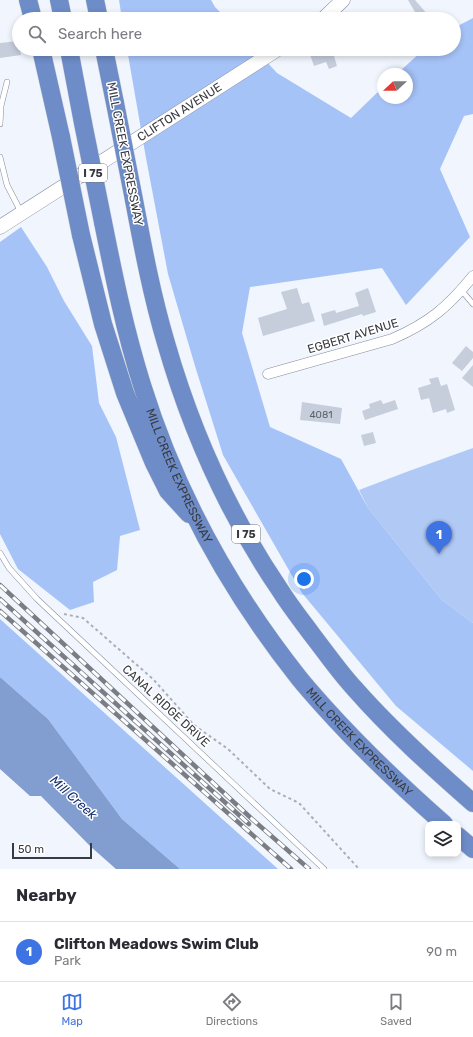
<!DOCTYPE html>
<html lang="en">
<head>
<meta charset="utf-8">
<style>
	:root { --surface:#fff; --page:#f7f7f7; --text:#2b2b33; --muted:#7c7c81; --line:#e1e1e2; --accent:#3d73e3 }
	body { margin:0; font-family:Rubik,sans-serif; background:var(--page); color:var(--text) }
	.controls { position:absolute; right:12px; bottom:12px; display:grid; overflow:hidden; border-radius:8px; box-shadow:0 2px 6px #0003 }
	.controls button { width:36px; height:36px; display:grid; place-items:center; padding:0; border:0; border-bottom:1px solid var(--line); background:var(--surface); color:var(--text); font:20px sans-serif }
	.compass { position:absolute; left:377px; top:68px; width:36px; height:36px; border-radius:50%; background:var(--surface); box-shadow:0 2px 6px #0003; rotate:248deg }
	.scale { position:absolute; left:12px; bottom:10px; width:80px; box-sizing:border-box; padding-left:4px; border:2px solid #383b41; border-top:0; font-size:11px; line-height:14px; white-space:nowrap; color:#383b41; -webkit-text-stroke:3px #fff; paint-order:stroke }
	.you { position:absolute; left:304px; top:579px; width:14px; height:14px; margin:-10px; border:3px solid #fff; border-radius:50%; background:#1a73e8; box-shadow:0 0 0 6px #1a73e833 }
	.badge { display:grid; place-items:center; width:26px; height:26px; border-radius:50%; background:var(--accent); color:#fff; font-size:13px; font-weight:700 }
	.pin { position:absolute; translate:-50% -33px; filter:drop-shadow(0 1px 2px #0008) }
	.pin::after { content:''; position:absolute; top:21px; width:14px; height:12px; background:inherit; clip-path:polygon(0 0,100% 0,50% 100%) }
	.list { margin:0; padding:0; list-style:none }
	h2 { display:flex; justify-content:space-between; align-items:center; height:52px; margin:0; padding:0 16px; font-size:17px }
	h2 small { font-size:13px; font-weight:400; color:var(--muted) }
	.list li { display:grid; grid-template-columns:26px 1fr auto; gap:12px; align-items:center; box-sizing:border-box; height:60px; padding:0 16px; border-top:1px solid var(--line) }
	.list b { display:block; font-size:15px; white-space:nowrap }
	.list p { margin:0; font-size:13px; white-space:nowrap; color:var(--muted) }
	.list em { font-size:13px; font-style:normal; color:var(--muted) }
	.icon { flex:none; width:22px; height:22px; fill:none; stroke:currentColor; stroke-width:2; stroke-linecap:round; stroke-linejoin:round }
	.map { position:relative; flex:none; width:473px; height:869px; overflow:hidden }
	.search { position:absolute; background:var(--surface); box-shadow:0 2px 6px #0003; left:12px; right:12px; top:12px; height:44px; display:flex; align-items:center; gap:10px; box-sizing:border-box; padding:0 14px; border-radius:22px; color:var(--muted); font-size:15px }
	.sheet { height:112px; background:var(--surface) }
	nav { display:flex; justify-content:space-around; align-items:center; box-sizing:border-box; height:56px; border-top:1px solid var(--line); background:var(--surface); font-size:11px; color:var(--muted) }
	nav a { display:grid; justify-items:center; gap:2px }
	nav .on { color:var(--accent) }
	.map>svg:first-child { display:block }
</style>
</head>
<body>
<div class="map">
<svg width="473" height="869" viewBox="0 0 473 869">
	<rect width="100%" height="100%" fill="#f0f5fe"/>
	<path fill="#b1c9f5" d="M473 448V623L442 600 368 508 359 490 409 471Z"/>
	<g fill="#a6c3f8">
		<path d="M119 0H211L215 7 227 19H122Z"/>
		<path d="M473 18V114L464 116 440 169 470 237 406 305 382 268 250 287 242 333 270 427 341 459 368 508 442 600 473 623V771L396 706 302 593 223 455 195 366 168 274 146 158 127 49H255L277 73 351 118 383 87V98H407V74H397L424 49H454V28Z"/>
		<path d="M21 227 47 267 64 301 92 346 99 403 116 437 140 530 120 536 117 570 93 582 94 602 70 610 18 569 0 534V242Z"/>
		<path d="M0 619 278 869H180L122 819 48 719 0 677Z"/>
	</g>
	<path fill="#829dd0" d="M0 677 48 719 122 819 180 869H116L90 846 41 796H30L0 769Z"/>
	<g fill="#c6cedc">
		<path d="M408 0H415L428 15 424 19H417L413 15 415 12Z"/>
		<path d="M18 41 21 55 0 58V43Z"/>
		<path d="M308 49H332L337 66 329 69 326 62 314 66Z"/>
		<path d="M297 288 302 304 309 302 315 321 263 336 258 318 287 309 281 292Z"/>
		<path d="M368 288 376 312 363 316 362 314 324 326 321 314 335 310 336 313 359 306 355 293Z"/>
		<path d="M466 346 473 352V358L462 371 452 363Z"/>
		<path d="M473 365V387L462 378Z"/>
		<path d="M438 377 441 386 447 384 455 410 447 413 446 409 433 413 429 398 421 400 418 388 431 384 429 379Z"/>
		<path d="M381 400 383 404 395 400 398 409 365 420 362 411 370 408 369 404Z"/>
		<path d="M302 402 342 408 340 424 300 420Z"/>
		<path d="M373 432 376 443 364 446 361 435Z"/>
	</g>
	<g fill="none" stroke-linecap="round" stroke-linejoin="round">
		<g stroke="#868d9a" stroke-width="6">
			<g id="service">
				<path d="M0 124 1 106 7 82"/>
				<path d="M0 157 7 185 21 212"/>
				<path d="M462 291 473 304"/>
				<path d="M0 553 9 568 37 599 324 869"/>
			</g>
		</g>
		<g stroke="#868d9a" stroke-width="11">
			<path id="minor" d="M268 374 392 339C429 323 448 307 473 276"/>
		</g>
		<g stroke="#868d9a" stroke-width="15">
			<g id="secondary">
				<path d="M323 19 343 0"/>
				<path id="s1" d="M0 227 278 49"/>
			</g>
		</g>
		<g stroke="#d3d4d5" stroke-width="19">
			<g id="motorway">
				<path d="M28 0 33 19"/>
				<path d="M59 0 63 19"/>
				<path d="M95 0 99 19"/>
				<path d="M41 49 61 137"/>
				<path d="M69 49 83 123"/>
				<path d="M104 49 115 103"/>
				<path d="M134 200C143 248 152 296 166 343 191 430 229 515 280 590 290 606 302 621 313 636 327 654 340 673 355 689 391 730 432 767 473 803"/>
				<path id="s2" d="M103 222C114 277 125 331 142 385 175 491 230 591 299 678 307 688 316 698 325 708 362 749 402 787 444 824"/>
				<path d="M81 235 103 324 125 393 154 463 168 491 189 514"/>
				<path d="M458 836 473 849"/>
			</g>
		</g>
		<path stroke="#abb0b8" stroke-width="2" stroke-dasharray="3 3" stroke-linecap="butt" d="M64 614 83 618 153 679 194 725 228 749 270 789 299 803 359 869"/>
		<use href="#service" stroke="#fff" stroke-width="5"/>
		<use href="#minor" stroke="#fff" stroke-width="10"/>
		<use href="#secondary" stroke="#fff" stroke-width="14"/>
		<use href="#motorway" stroke="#6d8cc8" stroke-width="18"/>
		<g stroke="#7a7d84" stroke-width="4.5">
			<g id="rail">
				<path d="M0 585 252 819 309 869"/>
				<path d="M0 599 249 824"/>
				<path d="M0 611 291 869"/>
			</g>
		</g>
		<use href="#rail" stroke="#fff" stroke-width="3" stroke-dasharray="9" stroke-linecap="butt"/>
		<g stroke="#d3d4d5" stroke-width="19" stroke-linecap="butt">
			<g id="motorway-bridge">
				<path d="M115 103 134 200"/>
				<path d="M83 123 103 222"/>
				<path d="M61 137 81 235"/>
			</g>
		</g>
		<use href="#motorway-bridge" stroke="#6d8cc8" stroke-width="18"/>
	</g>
	<g text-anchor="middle" stroke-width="3" stroke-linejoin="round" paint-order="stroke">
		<g font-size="10" fill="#5c6068">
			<text x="321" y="418">4081</text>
		</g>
		<g fill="#fff" stroke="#74767a" stroke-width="1">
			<rect x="79" y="164" width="28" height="18" rx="3"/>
			<rect x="232" y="525" width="28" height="18" rx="3"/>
		</g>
		<g font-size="11" font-weight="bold" fill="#383b41">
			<text x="93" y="177">I 75</text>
			<text x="246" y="538">I 75</text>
		</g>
		<g font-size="12" fill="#383b41" stroke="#fff">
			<text dy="4" stroke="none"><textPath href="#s1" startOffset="213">CLIFTON AVENUE</textPath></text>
			<text transform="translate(125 154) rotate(79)" y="4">MILL CREEK EXPRESSWAY</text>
			<text transform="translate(353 336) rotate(-17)" y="4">EGBERT AVENUE</text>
			<text dy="4" stroke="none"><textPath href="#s2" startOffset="266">MILL CREEK EXPRESSWAY</textPath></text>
			<text transform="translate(166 706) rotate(43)" y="4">CANAL RIDGE DRIVE</text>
			<text dy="4" stroke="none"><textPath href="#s2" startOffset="590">MILL CREEK EXPRESSWAY</textPath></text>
		</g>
		<g font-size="13" font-style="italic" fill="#15316e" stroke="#fff">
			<text transform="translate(74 797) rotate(42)" y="5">Mill Creek</text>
		</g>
	</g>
</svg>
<div class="controls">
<button><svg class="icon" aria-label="layers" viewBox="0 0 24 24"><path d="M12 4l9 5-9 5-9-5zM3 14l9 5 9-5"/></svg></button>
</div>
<svg class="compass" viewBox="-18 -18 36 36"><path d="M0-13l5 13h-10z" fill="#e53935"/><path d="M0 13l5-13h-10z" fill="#7c7c81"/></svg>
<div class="scale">50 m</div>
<div class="you"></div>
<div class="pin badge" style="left:439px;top:554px">1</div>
<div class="search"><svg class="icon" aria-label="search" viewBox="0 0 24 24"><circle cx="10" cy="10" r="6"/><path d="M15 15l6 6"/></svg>Search here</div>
</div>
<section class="sheet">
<h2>Nearby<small></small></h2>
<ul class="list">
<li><span class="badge">1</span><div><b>Clifton Meadows Swim Club</b><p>Park</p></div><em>90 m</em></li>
</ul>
</section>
<nav>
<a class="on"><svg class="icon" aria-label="map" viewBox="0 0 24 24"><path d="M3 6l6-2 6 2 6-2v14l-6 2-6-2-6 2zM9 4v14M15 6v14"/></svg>Map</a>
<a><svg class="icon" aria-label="directions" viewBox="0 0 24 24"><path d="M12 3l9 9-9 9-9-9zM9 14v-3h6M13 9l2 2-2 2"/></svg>Directions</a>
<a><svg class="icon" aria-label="saved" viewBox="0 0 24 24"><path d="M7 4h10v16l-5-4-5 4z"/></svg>Saved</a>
</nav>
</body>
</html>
